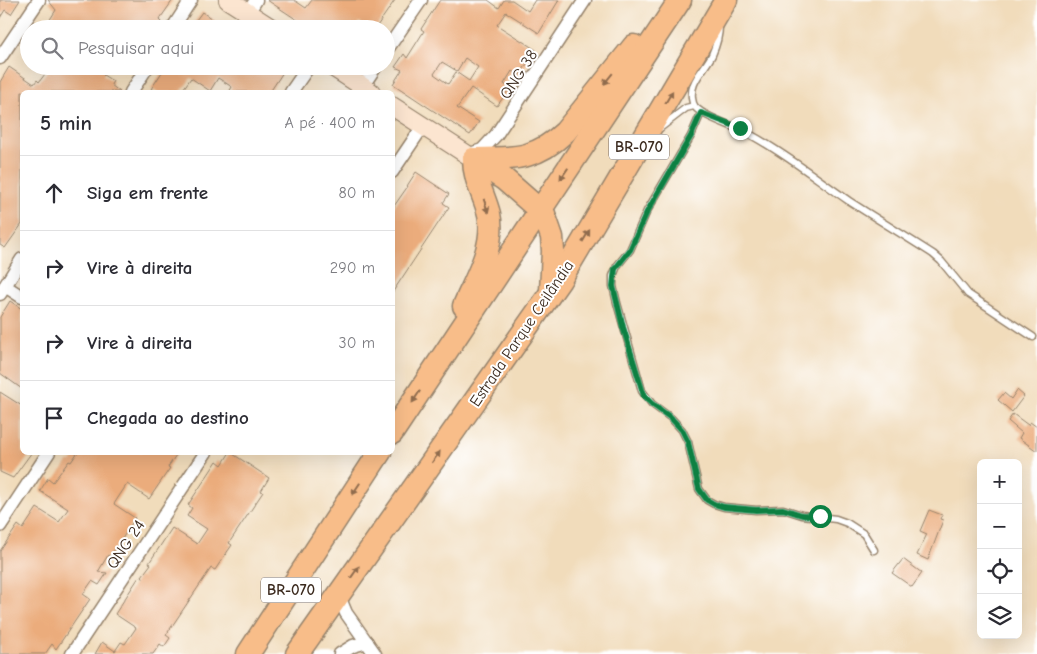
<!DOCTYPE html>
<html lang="pt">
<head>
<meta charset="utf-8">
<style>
	:root { --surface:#fff; --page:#f2f2f3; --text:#2b2b33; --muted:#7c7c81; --line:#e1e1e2 }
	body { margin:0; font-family:"Comic Neue",sans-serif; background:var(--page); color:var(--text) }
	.controls { position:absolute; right:15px; bottom:15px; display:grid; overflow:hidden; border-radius:8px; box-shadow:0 5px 20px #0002 }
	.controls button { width:45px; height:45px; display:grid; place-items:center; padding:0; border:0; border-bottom:1px solid var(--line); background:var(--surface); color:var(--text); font:25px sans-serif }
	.stop { position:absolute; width:15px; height:15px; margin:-11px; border:4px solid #0b8043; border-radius:50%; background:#fff }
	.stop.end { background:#0b8043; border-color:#fff; box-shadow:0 1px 5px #0008 }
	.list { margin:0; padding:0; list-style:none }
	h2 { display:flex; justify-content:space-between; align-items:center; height:65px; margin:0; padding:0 20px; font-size:21px }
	h2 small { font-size:16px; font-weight:400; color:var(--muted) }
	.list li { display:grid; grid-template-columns:32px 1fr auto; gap:15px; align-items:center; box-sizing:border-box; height:75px; padding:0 20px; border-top:1px solid var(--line) }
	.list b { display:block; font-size:19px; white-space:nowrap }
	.list em { font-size:16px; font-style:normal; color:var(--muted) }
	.icon { flex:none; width:28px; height:28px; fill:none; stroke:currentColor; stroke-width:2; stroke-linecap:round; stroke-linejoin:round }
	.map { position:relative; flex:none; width:1037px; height:654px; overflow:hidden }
	.search { position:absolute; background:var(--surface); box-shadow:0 5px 20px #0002; left:20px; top:20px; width:375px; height:55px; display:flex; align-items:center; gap:12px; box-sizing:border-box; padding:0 18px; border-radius:28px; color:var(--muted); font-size:19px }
	.panel { position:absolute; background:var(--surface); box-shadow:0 5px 20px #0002; left:20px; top:90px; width:375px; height:365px; border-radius:8px }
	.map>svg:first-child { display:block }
</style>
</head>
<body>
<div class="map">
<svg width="1037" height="654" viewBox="0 0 1037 654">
	<rect width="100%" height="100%" fill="#fff"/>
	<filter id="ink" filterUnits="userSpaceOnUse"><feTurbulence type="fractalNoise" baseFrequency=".02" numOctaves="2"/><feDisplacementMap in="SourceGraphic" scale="10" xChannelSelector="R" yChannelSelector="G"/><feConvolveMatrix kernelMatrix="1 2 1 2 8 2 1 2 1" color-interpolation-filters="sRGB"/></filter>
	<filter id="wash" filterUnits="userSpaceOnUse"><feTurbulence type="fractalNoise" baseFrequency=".0096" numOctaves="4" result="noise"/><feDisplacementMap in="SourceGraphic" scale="20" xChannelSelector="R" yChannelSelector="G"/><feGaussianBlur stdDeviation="1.12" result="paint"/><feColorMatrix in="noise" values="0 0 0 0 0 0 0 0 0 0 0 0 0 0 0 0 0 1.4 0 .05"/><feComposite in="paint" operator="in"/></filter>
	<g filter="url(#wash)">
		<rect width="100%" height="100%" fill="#f1dcbb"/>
		<g id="blocks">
			<g fill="#ebac7c" fill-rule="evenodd">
				<path d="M0 0H20L11 14 5 10 0 18Z"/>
				<path d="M48 0H173L159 20 161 22 157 29H89L78 22 74 29H44L56 10Z"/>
				<path d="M267 0H294L306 8 312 0H395L375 29H369L359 22 355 29H311Z"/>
				<path d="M440 0H488L499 8 504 0H512L528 11 535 0H559L539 33 506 12 497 25 536 50 519 76 512 71 504 84 510 88 497 106 471 88 457 108 479 122 470 135 393 84 402 70 395 67 404 54 407 58 424 31 421 29ZM465 58 478 67 469 81 456 72 448 84 434 74 442 62 457 71Z"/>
				<path d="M202 12 227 29H200L193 24Z"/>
				<path d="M51 66H109L103 75 113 81 111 85 120 92H22V224L5 248 0 245V82L9 67 34 84 37 80 39 82Z"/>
				<path d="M166 66H287L270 92H229L232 87 218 78 210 91 191 78 181 92H157L151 89Z"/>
				<path d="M416 172 449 194 443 203 449 207 392 293V209L408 186H407Z"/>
				<path d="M10 301 22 309V389L0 373V317Z"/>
				<path d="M1017 390 1024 396 1012 412 998 400 1004 393 1011 399Z"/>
				<path d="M0 392 22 406V452H32L13 478 0 472Z"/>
				<path d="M1013 414 1028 425 1030 422 1037 427V451L1019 438 1022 433 1008 421Z"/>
				<path d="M78 452H178L168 467 170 468 149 499 127 484 114 504 135 518 122 539 110 556 108 555 98 572 107 573 99 585 92 581 83 594 90 599 56 649 52 644 45 654H0V551L18 525 23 529 37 508 59 522 68 509 40 491 48 478 53 482 69 461 71 462Z"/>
				<path d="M230 452 269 478 261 491 263 492 229 543 232 545 223 558 215 570 211 568 166 635 170 638 164 647 160 644 153 654H95L102 642 115 651 121 642 125 644 136 628 115 614 139 577 144 578 142 576 151 564 149 563 172 528 197 544 207 529 187 516 192 508 188 505 217 461 222 465Z"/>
				<path d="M929 510 942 515 940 519 943 520 928 560 917 555 927 534 920 531Z"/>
				<path d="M903 559 922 573 912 587 892 573Z"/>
			</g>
		</g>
	</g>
	<g filter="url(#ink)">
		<use href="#blocks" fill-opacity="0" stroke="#96836c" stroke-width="1"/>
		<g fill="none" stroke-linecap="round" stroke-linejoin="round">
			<g stroke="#96836c" stroke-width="9">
				<g id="lane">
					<path d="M719 26C719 37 716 46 712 55 704 71 687 83 693 103 696 116 739 127 751 135 786 154 817 179 849 201 877 219 905 236 933 254L941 261 968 294 1033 337"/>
					<path d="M701 113 691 136 647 211 630 250 617 266 613 276V286L617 303 642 391 652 404 671 418 682 430 688 442 699 489 707 500 714 504 724 507 756 510 783 509 802 515 836 519 847 523 864 534 874 550"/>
					<path d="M660 128 686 108 694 106"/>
				</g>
			</g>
			<g stroke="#96836c" stroke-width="15">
				<g id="street">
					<path d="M248 13 256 0"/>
					<path d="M172 29 191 0"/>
					<path d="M386 51 421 0"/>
					<path d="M0 58 39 0"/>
					<path d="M362 87 376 66"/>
					<path d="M131 92 148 66"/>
					<path d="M291 92 309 66"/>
					<path d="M470 154 482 150 496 135 585 0"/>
					<path d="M392 172 423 126"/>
					<path d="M5 286 22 297"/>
					<path d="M0 294 22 259"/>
					<path d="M0 526 49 452"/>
					<path d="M339 596 346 613 375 654"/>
					<path d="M72 654 206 452"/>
					<path d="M340 654 353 646 367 642"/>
				</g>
			</g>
			<g stroke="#96836c" stroke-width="20">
				<g id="secondary">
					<path d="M228 0 273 29"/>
					<path d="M331 66 371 92"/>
					<path d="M392 106 474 159"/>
				</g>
			</g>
			<g stroke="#96836c" stroke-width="25">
				<g id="highway">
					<path d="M474 159C514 158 534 161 565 132L634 46"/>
					<path d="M474 159 504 179 544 214 552 237 553 251 551 291"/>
					<path d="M464 306C476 278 496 245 489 214 484 194 474 180 474 159"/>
					<path d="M392 433 680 0"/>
					<path d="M248 654 380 452"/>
					<path d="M297 654 560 280 726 0"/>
				</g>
			</g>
			<use href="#lane" stroke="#fff" stroke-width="6"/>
			<use href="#street" stroke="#fff" stroke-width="12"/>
			<use href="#secondary" stroke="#fce5d0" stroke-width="18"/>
			<use href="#highway" stroke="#f8bd89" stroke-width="22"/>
		</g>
		<defs><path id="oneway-solid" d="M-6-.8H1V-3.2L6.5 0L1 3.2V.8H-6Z" transform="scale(1.25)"/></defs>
		<g fill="#906c4e">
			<use href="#oneway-solid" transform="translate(608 79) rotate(129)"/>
			<use href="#oneway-solid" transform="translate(669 97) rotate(-59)"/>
			<use href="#oneway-solid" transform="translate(564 174) rotate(124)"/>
			<use href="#oneway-solid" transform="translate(486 206) rotate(72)"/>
			<use href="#oneway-solid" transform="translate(586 236) rotate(-59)"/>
			<use href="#oneway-solid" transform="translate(416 397) rotate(123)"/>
			<use href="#oneway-solid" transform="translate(436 457) rotate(-55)"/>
			<use href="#oneway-solid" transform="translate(356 489) rotate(123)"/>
			<use href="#oneway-solid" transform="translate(355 572) rotate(-55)"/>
		</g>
	</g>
	<g fill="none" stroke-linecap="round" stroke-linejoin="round" filter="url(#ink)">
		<path stroke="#0b8043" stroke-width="6" d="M740 128 701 113 691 136 647 212 630 250 615 269 613 286 623 327 644 396 652 404 671 418 682 430 688 442 699 489 707 500 714 504 724 507 756 510 783 509 802 515 820 516"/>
	</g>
	<g text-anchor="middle" stroke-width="4" stroke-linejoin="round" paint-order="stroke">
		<g fill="#fff" stroke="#766a62" stroke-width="1">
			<rect x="609" y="134.5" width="60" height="25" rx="4"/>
			<rect x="261" y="577.5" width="60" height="25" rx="4"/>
		</g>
		<g font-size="15" font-weight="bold" fill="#3b2a1e">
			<text x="639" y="152">BR-070</text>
			<text x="291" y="595">BR-070</text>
		</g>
		<g font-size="16" fill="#3b2a1e" stroke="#fff">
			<text transform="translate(518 74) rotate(-57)" y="6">QNG 38</text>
			<text transform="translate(521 333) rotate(-56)" y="6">Estrada Parque Ceilândia</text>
			<text transform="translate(125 544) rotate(-56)" y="6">QNG 24</text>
		</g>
	</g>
</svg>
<div class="controls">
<button>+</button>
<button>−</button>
<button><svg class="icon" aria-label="locate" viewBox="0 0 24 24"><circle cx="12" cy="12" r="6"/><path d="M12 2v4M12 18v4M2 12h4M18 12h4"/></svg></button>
<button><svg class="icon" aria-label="layers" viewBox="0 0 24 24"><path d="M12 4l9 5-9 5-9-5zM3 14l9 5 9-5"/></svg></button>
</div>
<div class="stop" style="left:820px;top:516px"></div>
<div class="stop end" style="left:740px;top:128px"></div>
<div class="search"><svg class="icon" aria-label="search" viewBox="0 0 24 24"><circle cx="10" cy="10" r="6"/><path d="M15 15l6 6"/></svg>Pesquisar aqui</div>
<section class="panel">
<h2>5 min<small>A pé · 400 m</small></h2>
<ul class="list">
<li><svg class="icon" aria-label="ahead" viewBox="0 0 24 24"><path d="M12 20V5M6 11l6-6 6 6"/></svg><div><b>Siga em frente</b></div><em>80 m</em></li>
<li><svg class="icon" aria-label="right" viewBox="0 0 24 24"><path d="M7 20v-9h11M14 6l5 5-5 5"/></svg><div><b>Vire à direita</b></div><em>290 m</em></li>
<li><svg class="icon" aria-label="right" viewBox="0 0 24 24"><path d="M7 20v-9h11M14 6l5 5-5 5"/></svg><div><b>Vire à direita</b></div><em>30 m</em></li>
<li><svg class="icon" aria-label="arrive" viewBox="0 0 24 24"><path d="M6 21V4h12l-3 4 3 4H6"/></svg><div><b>Chegada ao destino</b></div></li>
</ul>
</section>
</div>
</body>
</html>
